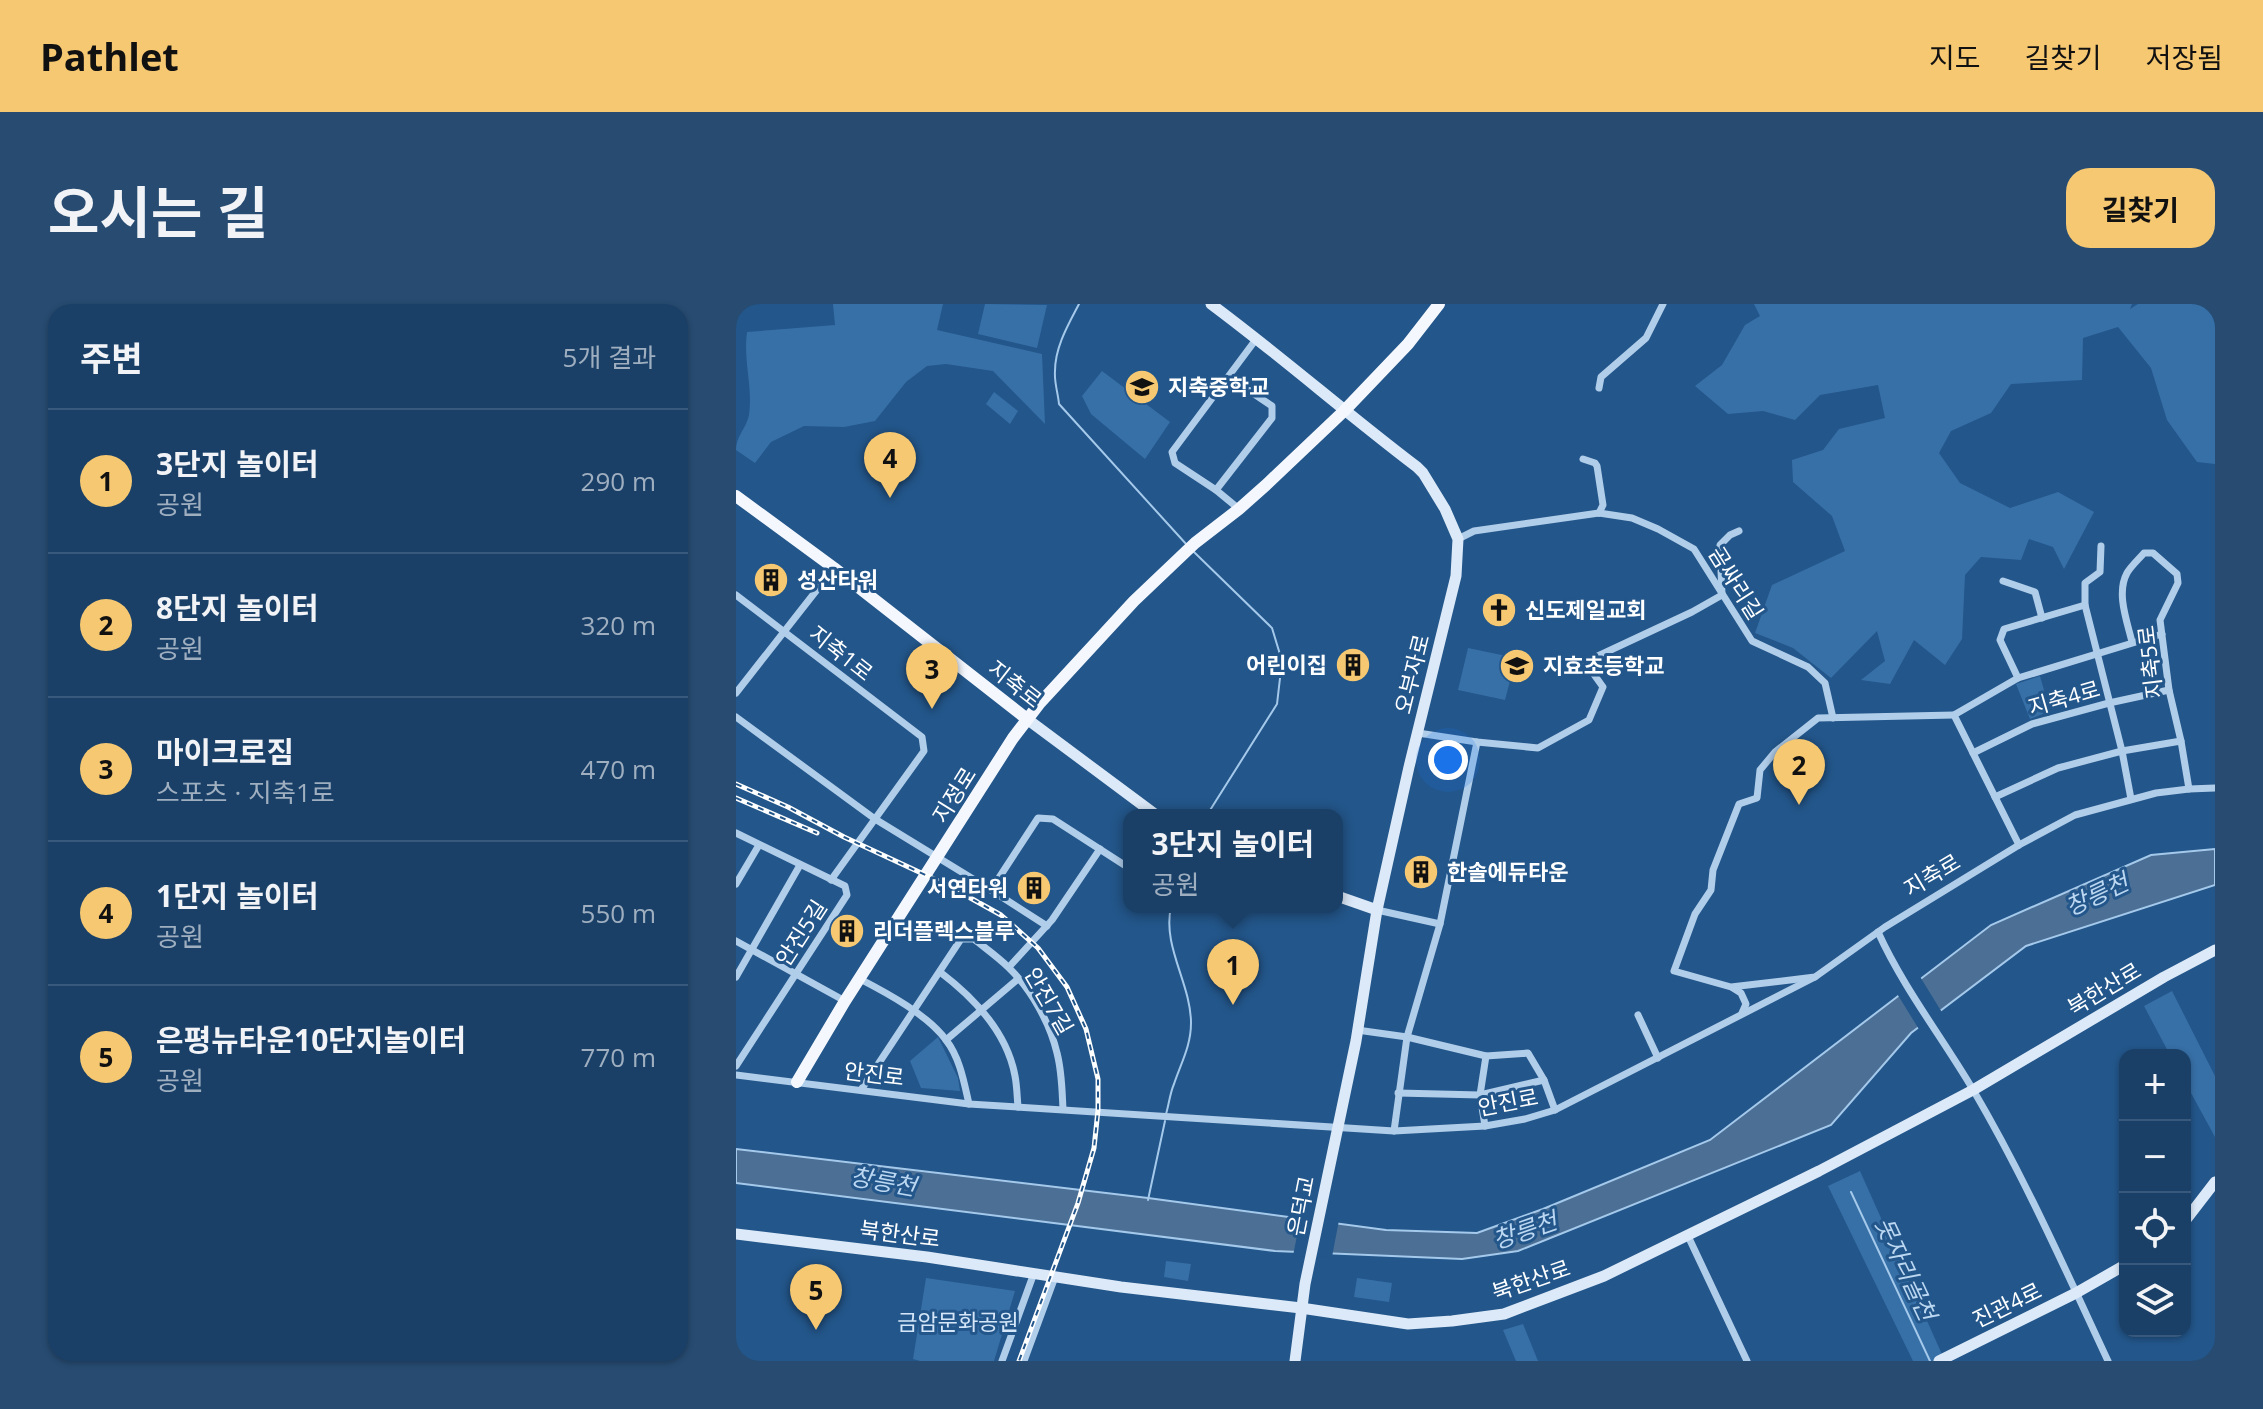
<!DOCTYPE html>
<html lang="ko">
<head>
<meta charset="utf-8">
<style>
	:root { --surface:#1a4068; --page:#274b71; --text:#f1f3f6; --muted:#9fafc0; --line:#38597c; --accent:#f6c872 }
	body { margin:0; font-family:"Open Sans","Noto Sans KR",sans-serif; background:var(--page); color:var(--text) }
	.controls { position:absolute; right:24px; bottom:24px; display:grid; overflow:hidden; border-radius:16px; box-shadow:0 2px 6px #0004 }
	.controls button { width:72px; height:72px; display:grid; place-items:center; padding:0; border:0; border-bottom:2px solid var(--line); background:var(--surface); color:var(--text); font:40px sans-serif }
	.you { position:absolute; left:712px; top:456px; width:28px; height:28px; margin:-20px; border:6px solid #fff; border-radius:50%; background:#1a73e8; box-shadow:0 0 0 12px #1a73e833 }
	.badge { display:grid; place-items:center; width:52px; height:52px; border-radius:50%; background:var(--accent); color:#111; font-size:26px; font-weight:700 }
	.pin { position:absolute; translate:-50% -66px; filter:drop-shadow(0 2px 4px #0008) }
	.pin::after { content:''; position:absolute; top:42px; width:28px; height:24px; background:inherit; clip-path:polygon(0 0,100% 0,50% 100%) }
	.popup { position:absolute; left:387px; top:505px; width:220px; height:104px; box-sizing:border-box; display:grid; place-content:center; border-radius:16px; background:var(--surface); filter:drop-shadow(0 2px 6px #0005); font-size:26px; white-space:nowrap; color:var(--muted) }
	.popup b { font-size:30px; color:var(--text) }
	.popup::after { content:''; position:absolute; left:50%; top:100%; margin-left:-16px; border:16px solid transparent; border-top-color:var(--surface) }
	.list { margin:0; padding:0; list-style:none }
	h2 { display:flex; justify-content:space-between; align-items:center; height:104px; margin:0; padding:0 32px; font-size:34px }
	h2 small { font-size:26px; font-weight:400; color:var(--muted) }
	.list li { display:grid; grid-template-columns:52px 1fr auto; gap:24px; align-items:center; box-sizing:border-box; height:144px; padding:0 32px; border-top:2px solid var(--line) }
	.list b { display:block; font-size:30px; white-space:nowrap }
	.list p { margin:0; font-size:26px; white-space:nowrap; color:var(--muted) }
	.list em { font-size:26px; font-style:normal; color:var(--muted) }
	.icon { flex:none; width:44px; height:44px; fill:none; stroke:currentColor; stroke-width:2; stroke-linecap:round; stroke-linejoin:round }
	.map { position:relative; flex:none; width:1479px; height:1057px; overflow:hidden; border-radius:24px }
	header { display:flex; align-items:center; gap:48px; box-sizing:border-box; height:112px; padding:0 40px; background:var(--accent); color:#111 }
	header strong { font-size:38px }
	nav { display:flex; gap:44px; margin-inline-start:auto; font-size:28px }
	.intro { display:flex; align-items:center; justify-content:space-between; box-sizing:border-box; height:192px; padding:0 48px }
	h1 { margin:0; font-size:56px }
	.button { padding:20px 36px; border-radius:24px; background:var(--accent); color:#111; font-size:28px; font-weight:700 }
	main { display:flex; gap:48px; padding:0 48px }
	aside { flex:1; background:var(--surface); border-radius:24px; box-shadow:0 2px 6px #0004 }
	.map>svg:first-child { display:block }
</style>
</head>
<body>
<header>
<strong>Pathlet</strong>
<nav><a>지도</a><a>길찾기</a><a>저장됨</a></nav>
</header>
<div class="intro"><h1>오시는 길</h1><a class="button">길찾기</a></div>
<main>
<aside>
<h2>주변<small>5개 결과</small></h2>
<ul class="list">
<li><span class="badge">1</span><div><b>3단지 놀이터</b><p>공원</p></div><em>290 m</em></li>
<li><span class="badge">2</span><div><b>8단지 놀이터</b><p>공원</p></div><em>320 m</em></li>
<li><span class="badge">3</span><div><b>마이크로짐</b><p>스포츠 · 지축1로</p></div><em>470 m</em></li>
<li><span class="badge">4</span><div><b>1단지 놀이터</b><p>공원</p></div><em>550 m</em></li>
<li><span class="badge">5</span><div><b>은평뉴타운10단지놀이터</b><p>공원</p></div><em>770 m</em></li>
</ul>
</aside>
<div class="map">
<svg width="1479" height="1057" viewBox="0 0 1479 1057">
	<rect width="100%" height="100%" fill="#23568a"/>
	<g fill="#3770a7">
		<path d="M97 0H207L201 26 306 50 309 120 257 67 210 60 191 62 170 78 139 117 108 123 68 122 35 138 19 159 0 146C0 132 10 125 13 111 17 83 7 56 11 28L99 21Z"/>
		<path d="M249 0 311 1 301 44 242 30Z"/>
		<path d="M1018 0H1396L1394 5 1402 0H1479V160L1461 158 1431 116 1415 64 1382 23 1347 34 1346 76 1275 80 1255 109 1215 127 1203 149 1224 179 1274 204 1322 188 1358 208 1328 265 1317 243 1293 235 1285 256 1245 253 1229 271 1226 335 1209 361 1178 336 1154 380 1125 376 1149 357 1141 327 1095 374 1057 344 1019 329 1036 281 1109 247 1096 212 1057 178 1056 156 1087 146 1103 125 1149 114 1142 81 1084 91 1059 116 1027 107 992 110 959 82 986 61 1009 21 1024 12Z"/>
		<path d="M366 67 434 118 409 155 355 110 346 92Z"/>
		<path d="M258 88 282 107 274 120 250 100Z"/>
		<path d="M732 344 780 354 769 396 722 386Z"/>
		<path d="M1304 372 1314 407 1294 415 1280 380Z"/>
		<path d="M1436 687 1479 772V833L1449 778V751H1434L1408 702Z"/>
		<path d="M202 733 222 774 224 787 185 784 174 757Z"/>
		<path d="M1124 867 1209 1057H1177L1092 882Z"/>
		<path d="M430 957 455 960 452 977 428 973Z"/>
		<path d="M190 974 279 987 258 1057H184L177 1055Z"/>
		<path d="M621 974 656 979 653 998 618 993Z"/>
		<path d="M787 1020 802 1057H780L767 1026Z"/>
	</g>
	<path fill="#4c7095" stroke="#a4c9eb" stroke-width="2" d="M1479 545V581L1290 642 1175 729 1095 821 782 947 726 955 539 947 0 879V845L412 894 650 926 741 929 807 905 974 836 1255 621 1415 551Z"/>
	<g fill="#23568a">
		<path d="M1183 671 1207 710 1184 727 1160 688Z"/>
		<path d="M565 911 603 916 596 953 557 952Z"/>
	</g>
	<g fill="none" stroke-linecap="round" stroke-linejoin="round">
		<g stroke="#a4c9eb" stroke-width="2">
			<path d="M343 0C332 21 319 43 319 67 318 78 322 89 323 100L451 241"/>
			<path d="M458 248 536 324 546 357 541 400 471 511"/>
			<path d="M430 810C433 800 434 789 438 780 445 759 455 742 455 719 455 680 426 642 435 603"/>
			<path d="M1115 888 1194 1057"/>
			<path d="M412 896 429 817"/>
		</g>
		<g stroke="#b0cdea" stroke-width="7">
			<path d="M863 84 865 73 910 34 927 0"/>
			<path d="M847 155 859 159 861 162 867 201 863 209"/>
			<path d="M480 186 536 114V102L493 73"/>
			<path d="M503 205 480 186 439 159 436 148 521 34"/>
			<path d="M722 235 738 227 863 209 896 214 922 225 958 245 1016 337 1072 363 1089 379 1097 414"/>
			<path d="M1365 242 1364 268 1349 279V301L1386 447 1395 495"/>
			<path d="M1267 277 1299 288 1306 314"/>
			<path d="M0 291 186 433 188 447 139 515 0 413"/>
			<path d="M1396 338C1391 317 1380 289 1391 269 1395 262 1403 255 1408 249H1417L1441 270 1442 279 1424 316 1433 386 1445 437 1453 485"/>
			<path d="M1282 374 1264 336 1268 325 1349 301"/>
			<path d="M0 389 98 264"/>
			<path d="M1218 411 1082 414 1039 448 1024 466 1021 494 1003 500 977 566 975 586 959 610 938 667 995 683 1079 673 1149 623 1283 541 1339 511 1420 489 1453 485 1479 484"/>
			<path d="M682 429 741 438 802 444 853 416 867 383 849 358 956 308 986 291 984 241 994 231 1003 227"/>
			<path d="M1237 449 1296 420 1373 399 1433 386"/>
			<path d="M1259 493 1322 464 1386 447 1445 437"/>
			<path d="M0 529 109 582 111 591 0 762"/>
			<path d="M1283 541 1218 411 1282 374 1426 330"/>
			<path d="M95 576 139 515 255 586 302 514 317 515 393 564"/>
			<path d="M0 580 23 541"/>
			<path d="M255 586 311 622"/>
			<path d="M641 606 704 620"/>
			<path d="M1142 628C1167 683 1205 732 1236 784 1288 872 1329 965 1372 1057"/>
			<path d="M0 637 109 697"/>
			<path d="M273 663 316 616 364 545"/>
			<path d="M204 668C237 693 271 728 279 772 281 782 281 792 282 803"/>
			<path d="M0 673 64 561"/>
			<path d="M124 675C151 689 192 711 210 736 224 754 228 778 233 800"/>
			<path d="M997 684 1005 689 1010 700 1006 709"/>
			<path d="M902 711 922 754"/>
			<path d="M621 726 671 733 750 752 792 749 808 776 819 806"/>
			<path d="M210 736 282 675"/>
			<path d="M0 771 233 800 658 827 749 822 789 815 819 806 1079 673"/>
			<path d="M125 786 225 635H238C249 644 262 653 272 663 295 685 314 719 321 749 326 768 326 787 327 805"/>
			<path d="M662 789 744 791 808 776"/>
			<path d="M749 822 744 791 750 752"/>
			<path d="M658 827 671 733 704 620 741 438"/>
			<path d="M952 932 1011 1057"/>
			<path d="M266 1057 298 969"/>
			<path d="M288 1057 319 973"/>
		</g>
		<g stroke="#dbe9f8" stroke-width="11">
			<path d="M475 0C545 52 611 110 681 163L687 169 709 205 722 235 720 272 673 463 641 606 620 737 569 980 559 1057"/>
			<path d="M291 415 420 511"/>
			<path d="M601 592 641 606"/>
			<path d="M1449 917 1479 878"/>
			<path d="M0 930 191 953 385 983 565 1004 672 1020 716 1017 768 1010 868 972 1083 867 1237 786 1428 673 1479 646"/>
			<path d="M1203 1057 1340 989 1389 961"/>
		</g>
		<g stroke="#f4f8fe" stroke-width="12">
			<path d="M0 192 98 264 291 415"/>
			<path d="M61 778 109 697 277 434 303 400 398 297 459 239 503 205 530 181 608 107 672 40 703 0"/>
		</g>
		<g stroke="#fff" stroke-width="5">
			<g id="rail">
				<path d="M0 480 52 503 108 533 211 581 265 611 302 644 331 683 350 725 362 775V806L358 844 342 899 283 1057"/>
				<path d="M0 494 81 529"/>
			</g>
		</g>
		<use href="#rail" stroke="#23568a" stroke-width="2" stroke-dasharray="6" stroke-linecap="butt"/>
	</g>
	<defs>
		<g id="school-disc" transform="scale(1.8)"><circle r="9.5" fill="#f6c872" stroke="#23568a"/><path d="M0-5L7-2L0 1L-7-2ZM-4 1L0 2.5L4 1V4Q0 6-4 4Z" fill="#111"/></g>
		<g id="building-disc" transform="scale(1.8)"><circle r="9.5" fill="#f6c872" stroke="#23568a"/><path d="M-4-6H4V6H1V3H-1V6H-4ZM-2.5-4.3h1.7v1.8h-1.7ZM.8-4.3h1.7v1.8H.8ZM-2.5-1h1.7V.8h-1.7ZM.8-1h1.7V.8H.8Z" fill="#111"/></g>
		<g id="church-disc" transform="scale(1.8)"><circle r="9.5" fill="#f6c872" stroke="#23568a"/><path d="M-1.2-6h2.4v3.5h3.3v2.4h-3.3V6h-2.4V-.1h-3.3v-2.4h3.3Z" fill="#111"/></g>
	</defs>
	<g fill-rule="evenodd">
		<use href="#school-disc" x="406" y="83"/>
		<use href="#building-disc" x="35" y="276"/>
		<use href="#church-disc" x="763" y="306"/>
		<use href="#building-disc" x="617" y="361"/>
		<use href="#school-disc" x="781" y="362"/>
		<use href="#building-disc" x="685" y="568"/>
		<use href="#building-disc" x="298" y="584"/>
		<use href="#building-disc" x="111" y="627"/>
	</g>
	<g text-anchor="middle" stroke-width="6" stroke-linejoin="round" paint-order="stroke">
		<g font-size="22" font-weight="bold" fill="#fff" stroke="#23568a" text-anchor="start">
			<text x="432" y="91">지축중학교</text>
			<text x="61" y="284">성산타워</text>
			<text x="789" y="314">신도제일교회</text>
			<text x="591" y="369" text-anchor="end">어린이집</text>
			<text x="807" y="370">지효초등학교</text>
			<text x="711" y="576">한솔에듀타운</text>
			<text x="272" y="592" text-anchor="end">서연타워</text>
			<text x="137" y="635">리더플렉스블루</text>
		</g>
		<g font-size="22" fill="#fff" stroke="#23568a">
			<text transform="translate(1000 279) rotate(58)" y="8">곰싸리길</text>
			<text transform="translate(105 349) rotate(38)" y="8">지축1로</text>
			<text transform="translate(1414 358) rotate(-97)" y="8">지축5로</text>
			<text transform="translate(676 370) rotate(-76)" y="8">오부자로</text>
			<text transform="translate(279 380) rotate(38)" y="8">지축로</text>
			<text transform="translate(1328 394) rotate(-16)" y="8">지축4로</text>
			<text transform="translate(218 491) rotate(-58)" y="8">지정로</text>
			<text transform="translate(1196 571) rotate(-31)" y="8">지축로</text>
			<text transform="translate(65 629) rotate(-57)" y="8">안진5길</text>
			<text transform="translate(1368 685) rotate(-31)" y="8">북한산로</text>
			<text transform="translate(313 697) rotate(60)" y="8">안진7길</text>
			<text transform="translate(138 770) rotate(7)" y="8">안진로</text>
			<text transform="translate(772 798) rotate(-11)" y="8">안진로</text>
			<text transform="translate(565 902) rotate(-79)" y="8">은덕교</text>
			<text transform="translate(164 930) rotate(7)" y="8">북한산로</text>
			<text transform="translate(795 976) rotate(-19)" y="8">북한산로</text>
			<text transform="translate(1271 1001) rotate(-26)" y="8">진관4로</text>
		</g>
		<g font-size="22" fill="#d4e6f8" stroke="#23568a">
			<text x="222" y="1026">금암문화공원</text>
		</g>
		<g font-size="24" font-style="italic" fill="#bbd7f1" stroke="#23568a">
			<text transform="translate(1361 591) rotate(-25)" y="8">창릉천</text>
			<text transform="translate(147 878) rotate(10)" y="8">창릉천</text>
			<text transform="translate(789 927) rotate(-19)" y="8">창릉천</text>
			<text transform="translate(1169 965) rotate(65)" y="8">못자리골천</text>
		</g>
	</g>
</svg>
<div class="controls">
<button>+</button>
<button>−</button>
<button><svg class="icon" aria-label="locate" viewBox="0 0 24 24"><circle cx="12" cy="12" r="6"/><path d="M12 2v4M12 18v4M2 12h4M18 12h4"/></svg></button>
<button><svg class="icon" aria-label="layers" viewBox="0 0 24 24"><path d="M12 4l9 5-9 5-9-5zM3 14l9 5 9-5"/></svg></button>
</div>
<div class="you"></div>
<div class="pin badge" style="left:497px;top:701px">1</div>
<div class="popup"><b>3단지 놀이터</b>공원</div>
<div class="pin badge" style="left:1063px;top:501px">2</div>
<div class="pin badge" style="left:196px;top:405px">3</div>
<div class="pin badge" style="left:154px;top:194px">4</div>
<div class="pin badge" style="left:80px;top:1026px">5</div>
</div>
</main>
</body>
</html>
